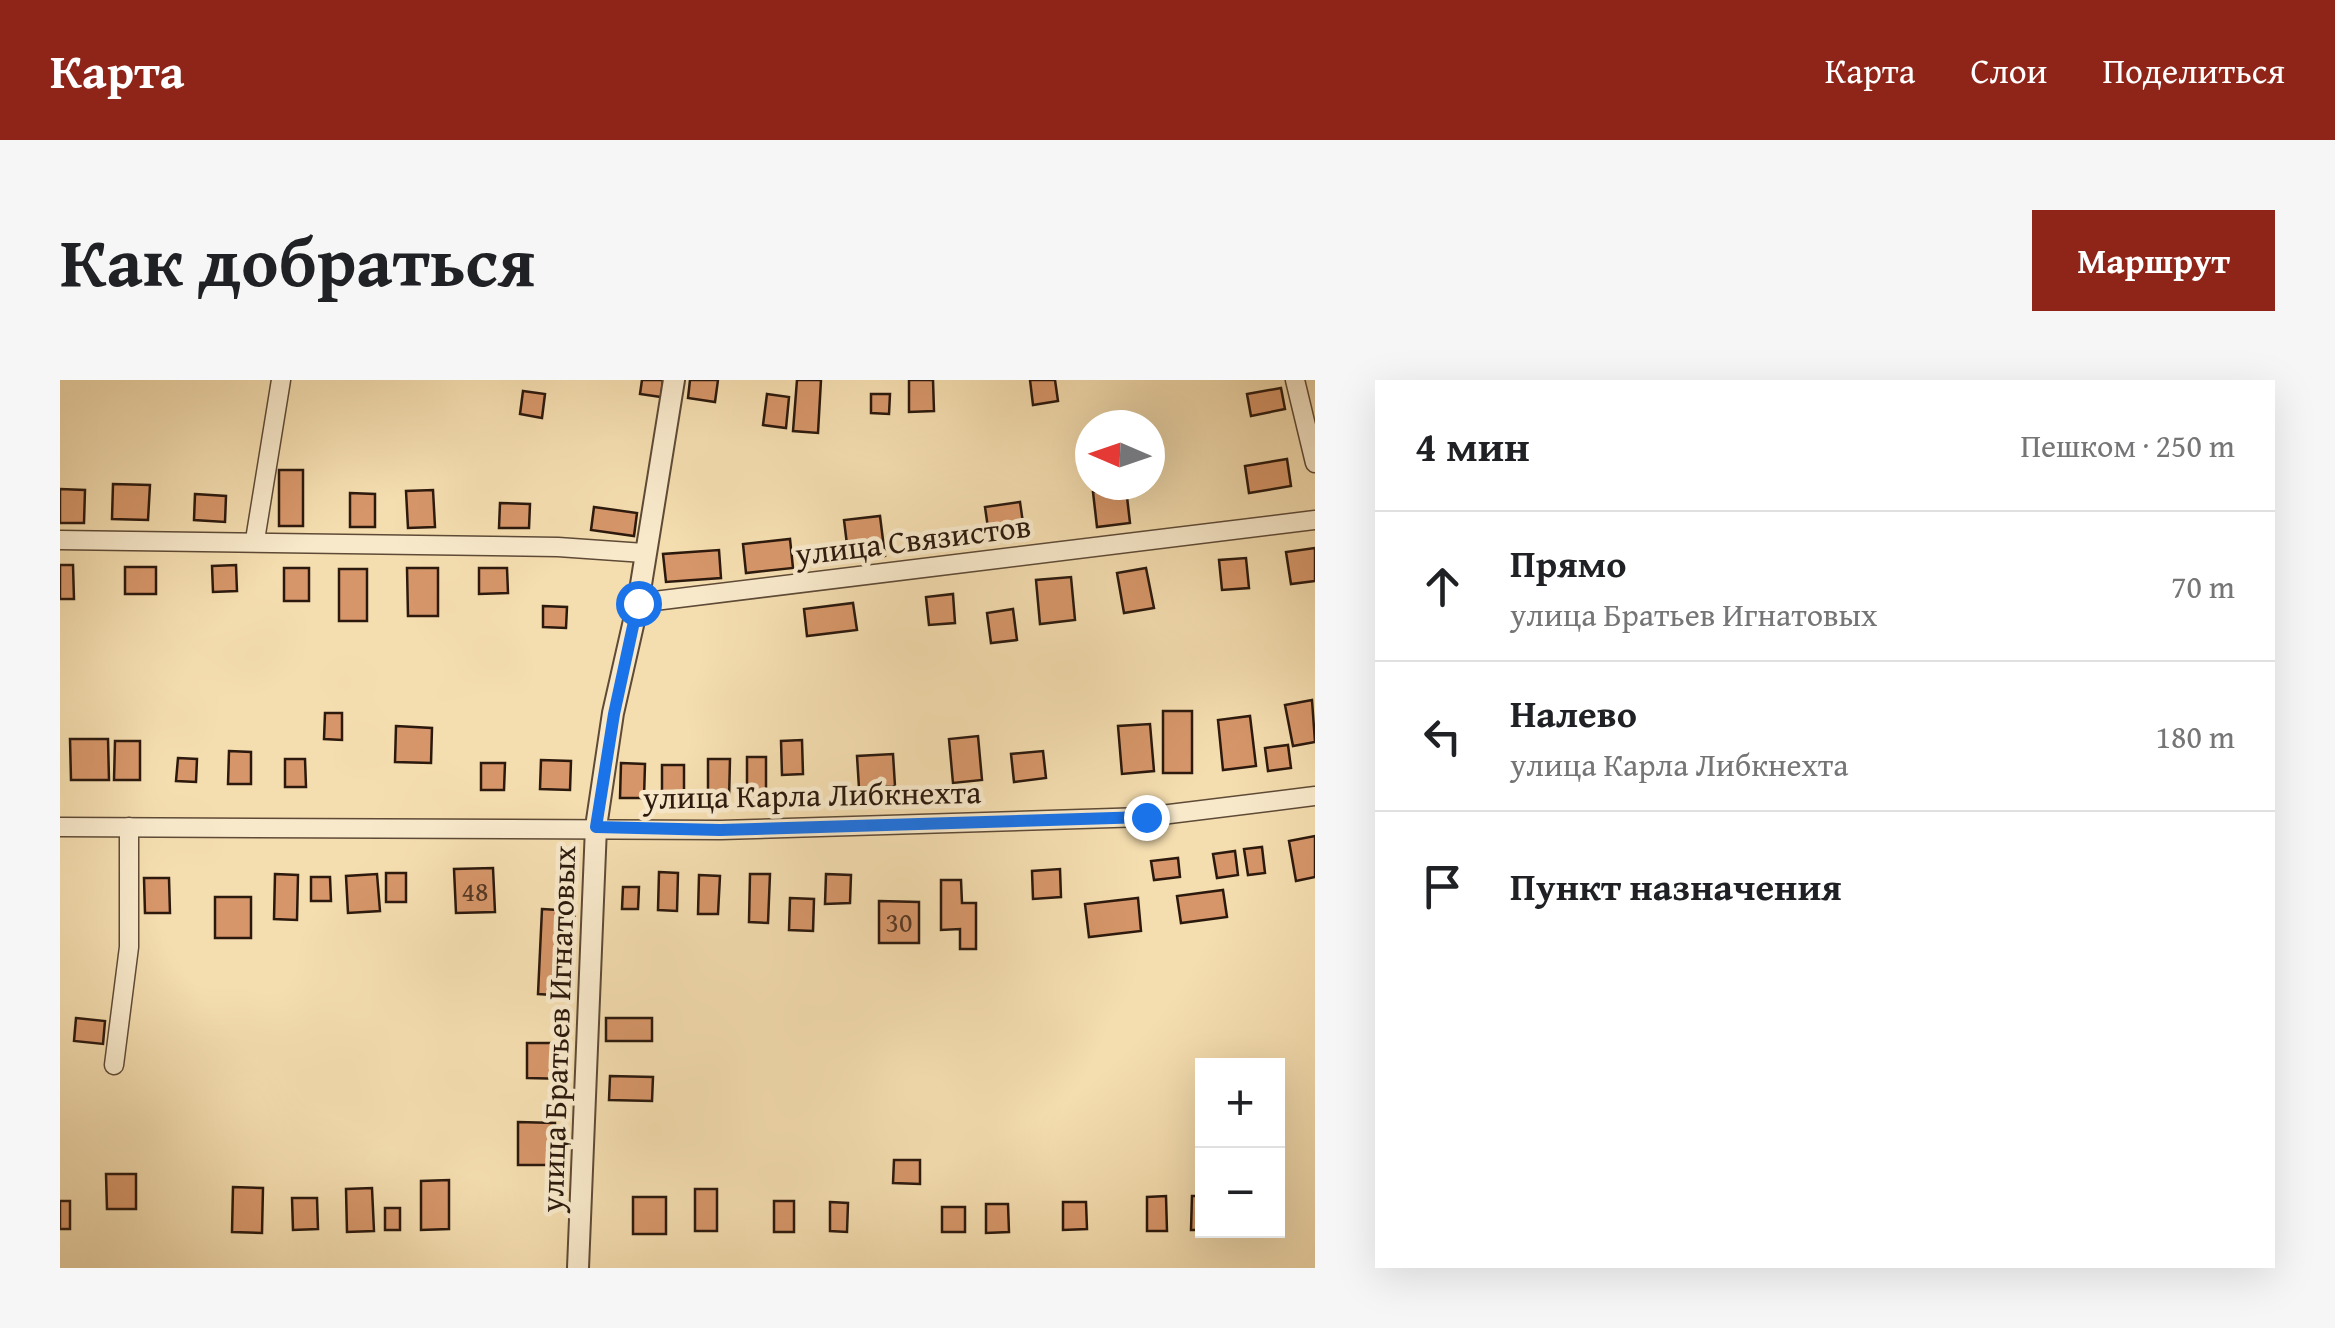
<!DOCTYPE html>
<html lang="ru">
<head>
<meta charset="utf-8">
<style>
	:root { --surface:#fff; --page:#f6f6f6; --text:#202124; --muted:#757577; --line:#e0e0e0; --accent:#8f2418 }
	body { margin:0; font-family:"Gentium Book Plus",serif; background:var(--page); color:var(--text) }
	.controls { position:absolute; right:30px; bottom:30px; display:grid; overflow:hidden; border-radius:0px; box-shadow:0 10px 40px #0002 }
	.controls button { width:90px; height:90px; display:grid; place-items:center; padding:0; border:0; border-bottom:2px solid var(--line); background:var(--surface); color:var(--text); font:50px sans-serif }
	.compass { position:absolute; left:1015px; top:30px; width:90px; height:90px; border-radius:50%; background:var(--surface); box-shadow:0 10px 40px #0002; rotate:272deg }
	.stop { position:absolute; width:30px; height:30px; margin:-22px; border:8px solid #1a73e8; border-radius:50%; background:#fff }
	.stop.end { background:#1a73e8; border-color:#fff; box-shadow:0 2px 10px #0008 }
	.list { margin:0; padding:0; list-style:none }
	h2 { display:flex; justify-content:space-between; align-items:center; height:130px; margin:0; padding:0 40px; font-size:42px }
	h2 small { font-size:32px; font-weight:400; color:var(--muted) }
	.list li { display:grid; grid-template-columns:65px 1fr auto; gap:30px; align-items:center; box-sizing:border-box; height:150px; padding:0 40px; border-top:2px solid var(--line) }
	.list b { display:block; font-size:38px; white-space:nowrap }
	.list p { margin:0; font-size:32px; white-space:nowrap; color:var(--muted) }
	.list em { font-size:32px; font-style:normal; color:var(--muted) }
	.icon { flex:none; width:55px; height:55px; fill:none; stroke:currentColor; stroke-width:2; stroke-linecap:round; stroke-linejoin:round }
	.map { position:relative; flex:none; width:1255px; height:888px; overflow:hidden; border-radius:0px }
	header { display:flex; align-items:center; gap:60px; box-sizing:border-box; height:140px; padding:0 50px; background:var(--accent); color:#fff }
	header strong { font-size:48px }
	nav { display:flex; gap:55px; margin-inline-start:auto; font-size:35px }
	.intro { display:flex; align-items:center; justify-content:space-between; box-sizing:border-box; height:240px; padding:0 60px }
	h1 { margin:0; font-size:70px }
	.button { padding:25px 45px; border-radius:0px; background:var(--accent); color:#fff; font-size:35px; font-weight:700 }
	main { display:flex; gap:60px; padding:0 60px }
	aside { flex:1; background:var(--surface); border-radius:0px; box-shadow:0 10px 40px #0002 }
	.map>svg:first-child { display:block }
</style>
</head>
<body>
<header>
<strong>Карта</strong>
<nav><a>Карта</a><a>Слои</a><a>Поделиться</a></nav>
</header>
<div class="intro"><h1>Как добраться</h1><a class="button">Маршрут</a></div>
<main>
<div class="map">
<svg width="1255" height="888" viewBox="0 0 1255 888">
	<rect width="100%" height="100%" fill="#f4ddaf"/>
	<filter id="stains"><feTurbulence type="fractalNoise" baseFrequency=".002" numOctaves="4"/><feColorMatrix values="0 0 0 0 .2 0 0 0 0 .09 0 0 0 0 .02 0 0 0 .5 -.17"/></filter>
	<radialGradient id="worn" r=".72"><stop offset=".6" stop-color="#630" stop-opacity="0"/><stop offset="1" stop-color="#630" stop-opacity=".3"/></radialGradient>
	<g fill="#d69669" stroke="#2c190d" stroke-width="2.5">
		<path d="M582 0H603L601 17 580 14Z"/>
		<path d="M630 0H658L655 22 628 18Z"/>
		<path d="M737 0H761L758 53 733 51Z"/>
		<path d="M849 0H873L874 31 849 32Z"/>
		<path d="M970 0H995L998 21 973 25Z"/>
		<path d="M1221 8 1225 29 1191 36 1187 14Z"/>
		<path d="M463 11 485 14 482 38 460 34Z"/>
		<path d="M707 14 729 17 726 48 703 45Z"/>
		<path d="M811 14H830L829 34 811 33Z"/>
		<path d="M1227 79 1231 106 1189 113 1185 86Z"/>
		<rect x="219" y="90" width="24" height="56"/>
		<path d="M53 104 90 105 88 140 52 139Z"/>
		<path d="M1066 108 1070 143 1037 147 1033 112Z"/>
		<path d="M0 109 25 110 24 143H0Z"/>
		<path d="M373 110 375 147 348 148 346 111Z"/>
		<path d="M290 113 315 114V147H290Z"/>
		<path d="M135 114 166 116 165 142 134 140Z"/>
		<path d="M960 122 965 157 930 162 925 127Z"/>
		<path d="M440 123 470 124 469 148H439Z"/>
		<path d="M534 127 577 133 574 156 531 150Z"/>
		<path d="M820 136 825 176 789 181 784 140Z"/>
		<path d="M730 159 733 188 686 193 683 164Z"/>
		<path d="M1255 168V201L1231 204 1226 172Z"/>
		<path d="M659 170 661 198 606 202 603 174Z"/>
		<path d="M1186 178 1189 208 1162 210 1159 180Z"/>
		<path d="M0 185H13L14 219H0Z"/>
		<path d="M176 185 177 211 153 212 152 186Z"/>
		<rect x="65" y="187" width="31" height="27"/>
		<rect x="224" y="188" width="25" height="33"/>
		<path d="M347 188H378V236H348Z"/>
		<path d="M419 188H447L448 213 419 214Z"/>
		<path d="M1086 188 1094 228 1064 233 1057 193Z"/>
		<rect x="279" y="189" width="28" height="52"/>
		<path d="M1011 197 1015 240 980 244 976 200Z"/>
		<path d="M893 214 895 243 869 245 866 217Z"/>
		<path d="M793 223 797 250 747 256 744 229Z"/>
		<path d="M483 226 507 227 506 248 483 247Z"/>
		<path d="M953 229 957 260 931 263 927 233Z"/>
		<path d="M1252 320 1255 362 1233 366 1225 325Z"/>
		<rect x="1103" y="331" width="29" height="62"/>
		<path d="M265 333H282V360L264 359Z"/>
		<path d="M1190 336 1196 386 1163 390 1158 340Z"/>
		<path d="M1090 344 1094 391 1062 394 1058 346Z"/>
		<path d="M336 346 372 348 371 383 335 382Z"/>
		<path d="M918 356 922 400 893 403 889 359Z"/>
		<path d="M10 359H48L49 400H11Z"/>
		<path d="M742 360 743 394 722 395 721 361Z"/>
		<path d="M55 361H80V400H54Z"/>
		<path d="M1228 365 1231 388 1208 391 1205 368Z"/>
		<path d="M169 371 191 372V404H168Z"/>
		<path d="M983 371 986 398 954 402 951 374Z"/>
		<path d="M833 374 835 406 799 408 797 376Z"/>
		<rect x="687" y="377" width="19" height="40"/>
		<path d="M118 378 137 379 136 402 116 401Z"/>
		<path d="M225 379H245L246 407H225Z"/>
		<path d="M648 379H670L669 421H648Z"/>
		<path d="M481 380 511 381 510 410 480 409Z"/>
		<path d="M421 383H445L444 410H421Z"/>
		<path d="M561 383 585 384 584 418H560Z"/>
		<rect x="602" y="385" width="22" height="32"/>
		<path d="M1255 456V497L1236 501 1229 461Z"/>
		<path d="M1202 467 1205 493 1188 495 1184 469Z"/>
		<path d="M1175 471 1178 495 1157 498 1153 474Z"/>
		<path d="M1118 478 1120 497 1094 500 1091 481Z"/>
		<path d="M433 488 435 532 396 533 394 489Z"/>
		<path d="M1000 489 1001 517 973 519 972 491Z"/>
		<path d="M599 492 618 493 617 531 598 530Z"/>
		<rect x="326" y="493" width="20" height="29"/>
		<path d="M215 494 238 495 237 540 214 539Z"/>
		<path d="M317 494 320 531 288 533 286 496Z"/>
		<path d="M690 494H710L708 543 689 542Z"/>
		<path d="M766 494 791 495 790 523 765 524Z"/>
		<path d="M639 495 660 496 658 534H638Z"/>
		<path d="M251 497H270L271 521H251Z"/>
		<path d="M84 498H109L110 533H85Z"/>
		<path d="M881 500H901L902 523H916V569H900V549L881 550Z"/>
		<path d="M563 507H579L578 529H562Z"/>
		<path d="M1163 510 1167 537 1121 543 1117 516Z"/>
		<rect x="155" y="517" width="36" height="41"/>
		<path d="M730 518 754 519 753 551 729 550Z"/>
		<path d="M1078 518 1081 551 1029 557 1025 524Z"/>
		<path d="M819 521 859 522V563H819Z"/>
		<path d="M482 529 515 531 510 616 478 614Z"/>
		<path d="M16 638 45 641 43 664 14 661Z"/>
		<rect x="546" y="638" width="46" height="23"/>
		<path d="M467 663H508V699L467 698Z"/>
		<path d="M550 696 593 697 592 721 549 720Z"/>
		<path d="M458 742 495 743 494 785H458Z"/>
		<path d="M834 780H860V804L833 803Z"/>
		<path d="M46 794H76V829H47Z"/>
		<path d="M389 800V849L361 850V801Z"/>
		<path d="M173 807 203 808 202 853 172 852Z"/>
		<path d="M312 808 314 851 287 852 286 809Z"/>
		<rect x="635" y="809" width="22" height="42"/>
		<path d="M1106 816 1107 851H1087V817Z"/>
		<path d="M1132 816H1142V850H1131Z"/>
		<rect x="573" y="817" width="33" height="37"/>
		<path d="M232 818H257L258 849 233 850Z"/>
		<rect x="0" y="821" width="10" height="28"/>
		<rect x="714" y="821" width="20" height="31"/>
		<path d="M770 822 788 823 787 852 770 851Z"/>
		<path d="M1003 822H1026L1027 849 1003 850Z"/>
		<path d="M926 824H948L949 852 926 853Z"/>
		<rect x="882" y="827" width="23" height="25"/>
		<rect x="325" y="828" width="15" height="22"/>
	</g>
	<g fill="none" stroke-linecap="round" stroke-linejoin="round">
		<g stroke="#5e4a36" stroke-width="21">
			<g id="minor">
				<path d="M1235 0 1255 83"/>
				<path d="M0 160 498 167 584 173"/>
				<path d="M195 160 221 0"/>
				<path d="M578 223 1255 140"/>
				<path d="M0 447 661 450 1085 437 1255 416"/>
				<path d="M54 685 69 567V447"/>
			</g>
		</g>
		<g stroke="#5e4a36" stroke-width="24">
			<path id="tertiary" d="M518 888 536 447 553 333 578 223 614 0"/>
		</g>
		<use href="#minor" stroke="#f8e9cb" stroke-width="18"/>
		<use href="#tertiary" stroke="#f8e9cb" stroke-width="20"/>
	</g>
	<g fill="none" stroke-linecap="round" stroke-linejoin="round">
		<path stroke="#1a73e8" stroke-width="12" d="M578 223 554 334 536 447 660 450 1086 437"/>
	</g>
	<g text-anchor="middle" stroke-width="9" stroke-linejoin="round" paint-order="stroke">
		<g font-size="28" fill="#563824">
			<text x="415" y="521">48</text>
			<text x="839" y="552">30</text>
		</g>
		<g font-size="32" fill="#2c190d" stroke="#f8e9cb">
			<text transform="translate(853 160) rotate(-7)" y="11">улица Связистов</text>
			<text transform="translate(752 415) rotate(-1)" y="11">улица Карла Либкнехта</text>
			<text transform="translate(498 649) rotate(-88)" y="11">улица Братьев Игнатовых</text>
		</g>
	</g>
	<rect width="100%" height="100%" filter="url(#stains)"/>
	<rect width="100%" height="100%" fill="url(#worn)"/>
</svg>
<div class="controls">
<button>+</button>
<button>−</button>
</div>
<svg class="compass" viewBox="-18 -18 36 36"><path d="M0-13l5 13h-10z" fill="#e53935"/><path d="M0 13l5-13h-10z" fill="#757577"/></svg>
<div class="stop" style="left:578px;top:223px"></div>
<div class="stop end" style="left:1086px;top:437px"></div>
</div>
<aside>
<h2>4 мин<small>Пешком · 250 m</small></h2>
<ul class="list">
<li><svg class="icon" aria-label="ahead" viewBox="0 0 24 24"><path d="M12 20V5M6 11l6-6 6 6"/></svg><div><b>Прямо</b><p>улица Братьев Игнатовых</p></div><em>70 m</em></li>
<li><svg class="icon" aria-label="left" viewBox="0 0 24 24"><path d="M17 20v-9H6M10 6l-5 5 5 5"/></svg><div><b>Налево</b><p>улица Карла Либкнехта</p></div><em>180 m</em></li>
<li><svg class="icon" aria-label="arrive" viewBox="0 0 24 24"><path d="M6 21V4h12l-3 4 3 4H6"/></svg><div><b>Пункт назначения</b></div></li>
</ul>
</aside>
</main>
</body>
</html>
